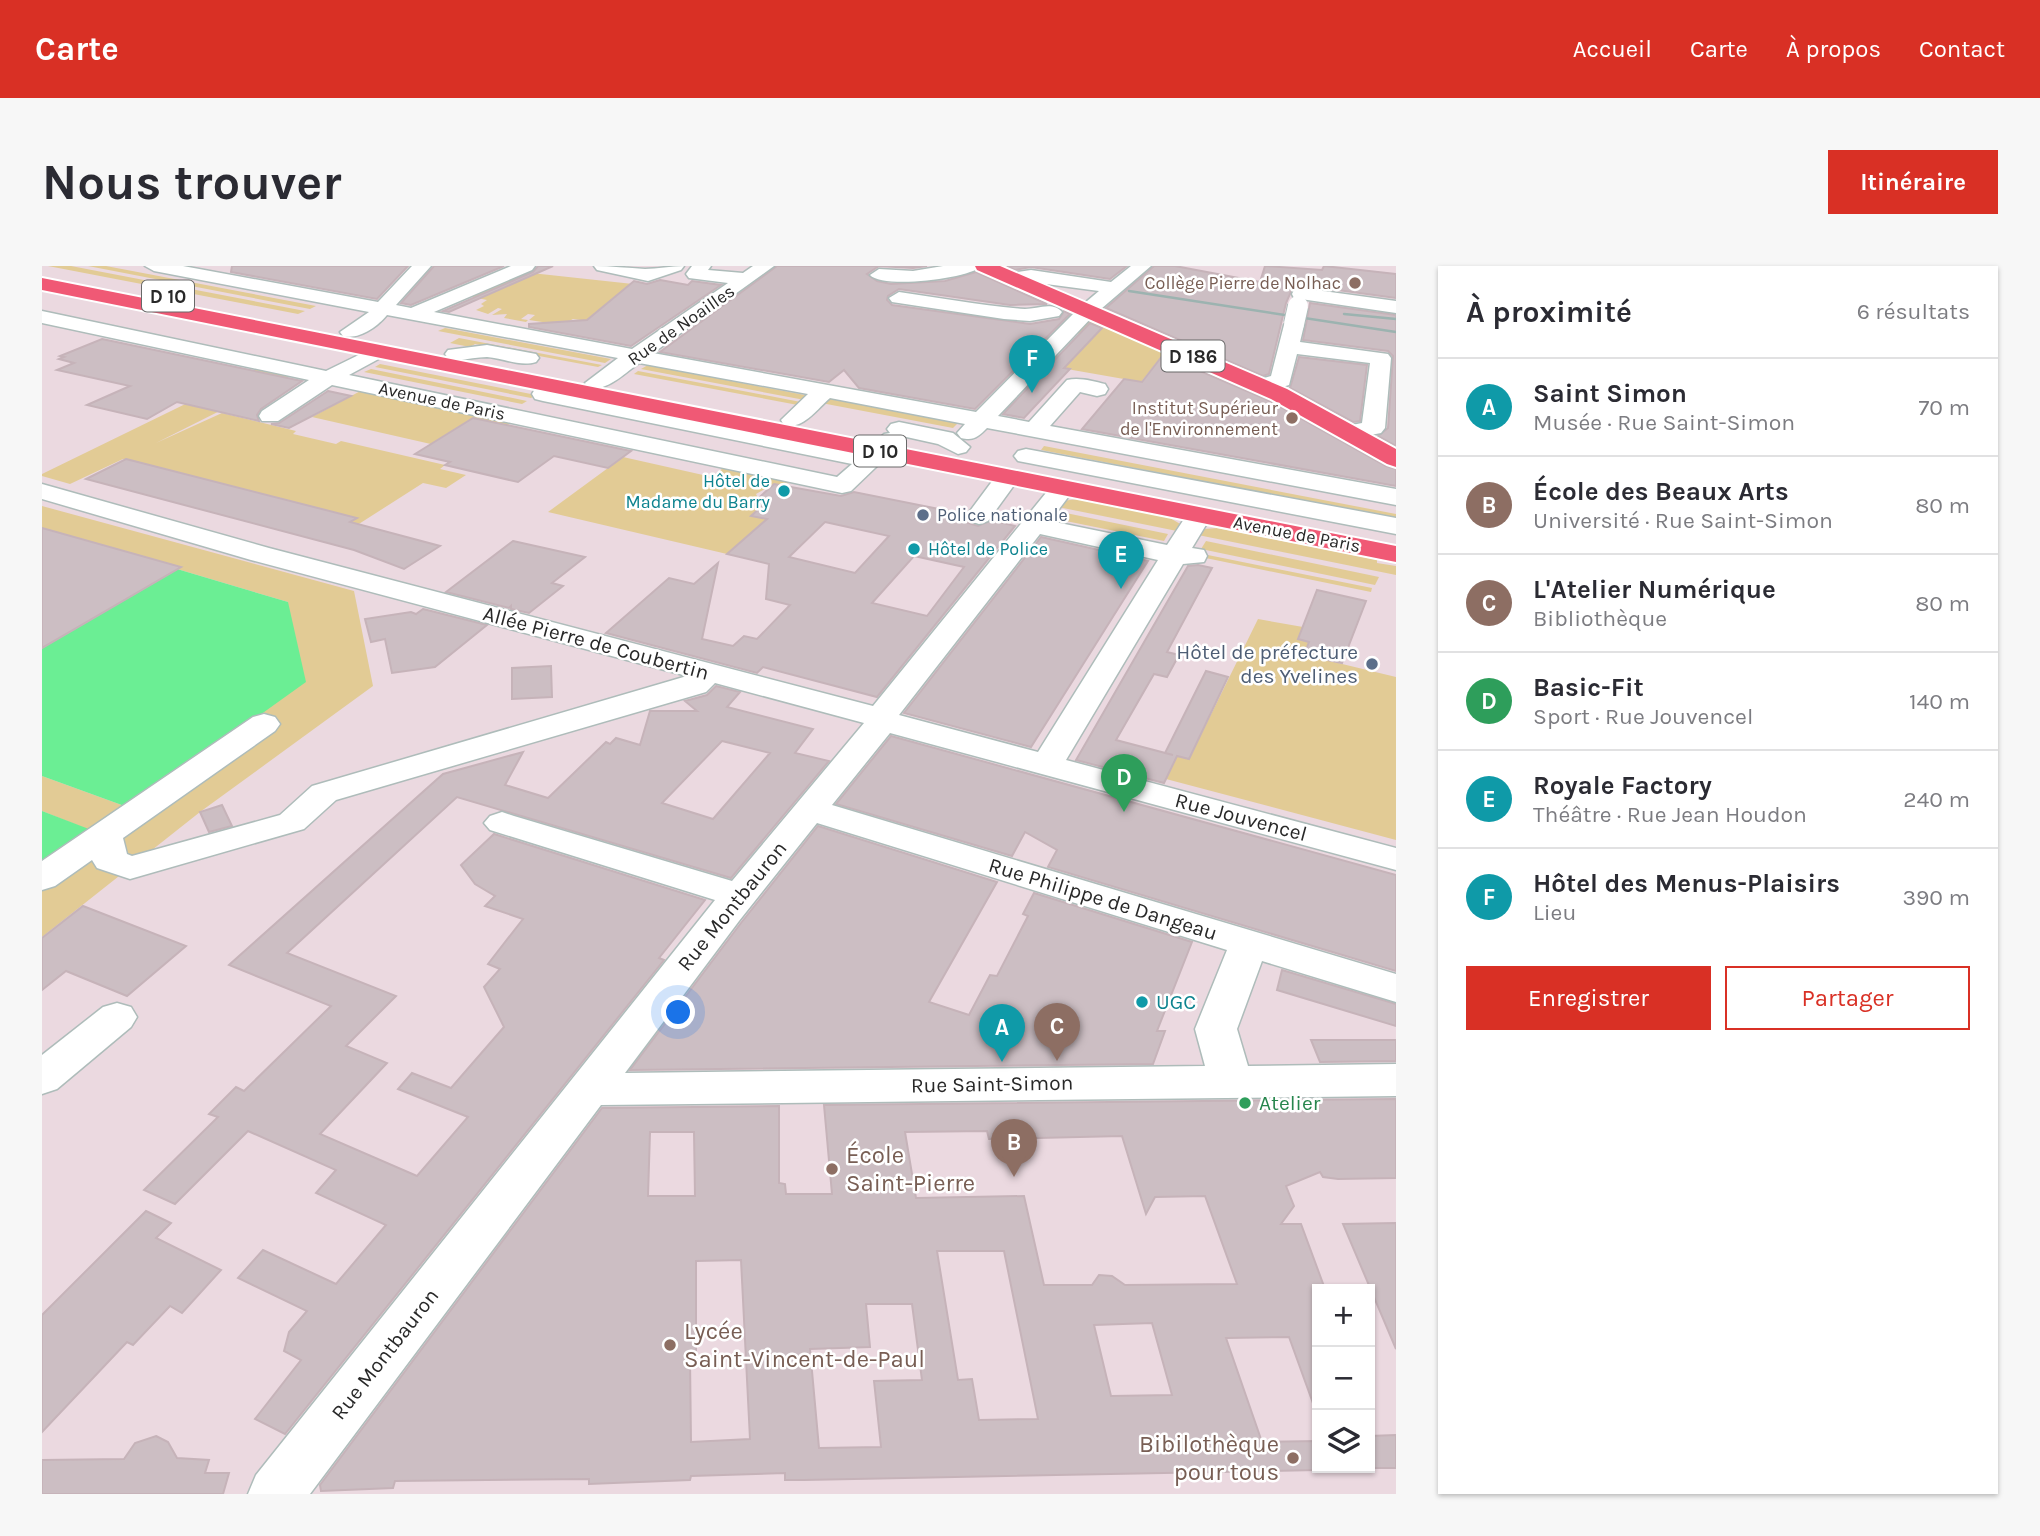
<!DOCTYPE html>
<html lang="fr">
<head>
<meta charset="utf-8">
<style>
	:root { --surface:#fff; --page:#f7f7f7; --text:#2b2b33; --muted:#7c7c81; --line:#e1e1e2; --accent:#d93025 }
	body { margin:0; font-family:Karla,sans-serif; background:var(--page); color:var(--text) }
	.controls { position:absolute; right:21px; bottom:21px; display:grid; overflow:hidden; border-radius:0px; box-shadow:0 2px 5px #0004 }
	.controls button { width:63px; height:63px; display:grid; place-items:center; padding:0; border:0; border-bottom:2px solid var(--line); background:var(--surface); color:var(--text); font:35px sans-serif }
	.you { position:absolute; left:637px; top:747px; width:24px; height:24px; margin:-18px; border:5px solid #fff; border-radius:50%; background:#1a73e8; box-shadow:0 0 0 10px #1a73e833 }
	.badge { display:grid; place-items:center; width:46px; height:46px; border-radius:50%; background:var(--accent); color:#fff; font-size:23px; font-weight:700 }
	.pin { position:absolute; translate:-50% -58px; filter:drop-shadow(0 2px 4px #0008) }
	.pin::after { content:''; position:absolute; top:37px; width:24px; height:21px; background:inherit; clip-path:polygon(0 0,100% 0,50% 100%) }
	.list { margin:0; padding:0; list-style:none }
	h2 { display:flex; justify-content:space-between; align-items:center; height:91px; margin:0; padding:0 28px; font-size:30px }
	h2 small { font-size:23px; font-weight:400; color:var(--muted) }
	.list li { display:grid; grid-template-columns:46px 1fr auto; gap:21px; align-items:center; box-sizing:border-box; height:98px; padding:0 28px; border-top:2px solid var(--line) }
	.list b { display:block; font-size:26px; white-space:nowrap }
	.list p { margin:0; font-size:23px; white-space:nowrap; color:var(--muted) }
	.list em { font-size:23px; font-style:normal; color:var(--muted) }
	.actions { display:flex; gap:14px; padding:21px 28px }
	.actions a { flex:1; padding:16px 0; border:2px solid var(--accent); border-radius:0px; text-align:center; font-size:24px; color:var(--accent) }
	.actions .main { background:var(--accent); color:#fff }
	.icon { flex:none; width:38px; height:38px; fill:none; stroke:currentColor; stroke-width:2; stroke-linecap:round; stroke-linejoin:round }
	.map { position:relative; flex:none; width:1354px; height:1228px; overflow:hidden; border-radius:0px }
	header { display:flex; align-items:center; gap:42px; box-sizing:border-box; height:98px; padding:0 35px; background:var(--accent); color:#fff }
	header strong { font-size:33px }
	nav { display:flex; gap:38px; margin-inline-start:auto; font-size:24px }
	.intro { display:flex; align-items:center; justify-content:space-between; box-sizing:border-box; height:168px; padding:0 42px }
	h1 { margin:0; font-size:49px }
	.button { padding:18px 32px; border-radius:0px; background:var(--accent); color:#fff; font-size:24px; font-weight:700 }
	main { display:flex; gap:42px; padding:0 42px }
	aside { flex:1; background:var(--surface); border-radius:0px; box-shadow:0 2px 5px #0004 }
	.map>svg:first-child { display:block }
</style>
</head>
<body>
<header>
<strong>Carte</strong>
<nav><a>Accueil</a><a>Carte</a><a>À propos</a><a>Contact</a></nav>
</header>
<div class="intro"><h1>Nous trouver</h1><a class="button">Itinéraire</a></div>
<main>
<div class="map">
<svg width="1354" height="1228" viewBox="0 0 1354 1228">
	<rect width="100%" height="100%" fill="#ebd9e0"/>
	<g fill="#e2cb95">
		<path d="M6 0H29L263 45 256 48Z"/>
		<path d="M46 0H64L274 40 268 43Z"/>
		<path d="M480 6 591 18 545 55 531 53 520 59 487 54 493 49 486 48 479 53 486 54 484 56 462 52 465 48 450 49 460 43 456 42 446 48 434 44 442 40 439 38 445 34 425 30Z"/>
		<path d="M1044 55H1047L1122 87 1099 116 1002 99 1011 89 1031 92 1051 70 1032 67Z"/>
		<path d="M403 62 569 93 563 97 396 65Z"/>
		<path d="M417 72 560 99 556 101 433 78 428 81 408 77Z"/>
		<path d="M338 98 494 129 489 132 333 101Z"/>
		<path d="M606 99 773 131 768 135 599 103Z"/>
		<path d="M221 100 253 107 114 177 180 147 254 165 251 168 294 178 299 175 403 199 398 203 424 209 404 222 381 217 309 263 300 261 314 252 81 193 28 218 0 210V208Z"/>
		<path d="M329 103 485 135 480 138 322 106Z"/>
		<path d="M596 105 764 137 761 140 592 108Z"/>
		<path d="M324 122 474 154 424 186 270 151Z"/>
		<path d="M780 131 916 157 911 162 774 136Z"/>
		<path d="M1002 180 1354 248V252L999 184Z"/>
		<path d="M581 191 670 211 686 198 752 212 743 220 732 218 714 228 716 232 709 239 719 241 710 250 725 253 685 288 506 246Z"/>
		<path d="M1035 233 1128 252 1140 259 1135 265 1016 241 1021 235Z"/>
		<path d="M0 240 312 325 331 420 158 546 0 671V602L52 566 0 545V510L88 542 246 336 135 303 138 301 0 262Z"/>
		<path d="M1019 246 1126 268 1122 275 1014 253Z"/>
		<path d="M1175 262 1335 294V297L1354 300V309L1156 269 1162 263Z"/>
		<path d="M1164 275 1337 311 1333 319 1159 283Z"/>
		<path d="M1156 287 1330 322 1329 326 1154 290Z"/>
		<path d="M1216 353 1261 361 1256 373 1267 376 1263 389 1354 411V574L1124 513 1135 490 1147 493Z"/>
	</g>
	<g fill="#6bee94">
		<path d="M135 303 246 336 264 416 88 542 0 510V382Z"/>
		<path d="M0 545 52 565 0 602Z"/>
	</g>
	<g fill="#ccbec3" stroke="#c6b3b9" stroke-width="2" fill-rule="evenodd">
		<path d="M190 0H366L335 33 189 6Z"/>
		<path d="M392 0H462L369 39 359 37Z"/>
		<path d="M496 0H511L407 46 401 45 491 6Z"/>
		<path d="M735 0H885L871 2 837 0 825 8 835 15 849 18 903 15 934 6 1005 38 968 39 857 23 846 30 845 34 850 39 988 58 1017 53 1022 45 1028 48 933 143 817 122 802 104 787 116 618 86Z"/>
		<path d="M965 0H1085L1068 13 989 1 973 4Z"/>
		<path d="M1112 0H1133L1218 16 1223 0 1280 4 1282 0 1354 8V32L1259 19 1251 21 1244 37 1227 108 1221 110 1064 42Z"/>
		<path d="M618 14 646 19 650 15 679 19 589 80 487 61V58L545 54 592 15 605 18Z"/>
		<path d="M1268 37 1354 49V180L1336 170 1346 162 1351 90 1346 85 1261 74Z"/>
		<path d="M1048 57 1060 62 1022 102 1028 103 982 152 961 148Z"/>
		<path d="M60 73 260 115 219 143 215 149 217 155 135 136 105 153 45 139 88 120 15 104 32 97 17 93 22 91 18 90Z"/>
		<path d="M1121 89 1228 135 1344 200 1354 203V220L1040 163 1082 113 1100 116Z"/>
		<path d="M1257 91 1325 99 1318 155 1311 156 1248 122Z"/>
		<path d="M286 125 309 130 247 162 229 158 237 157Z"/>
		<path d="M431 152 589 185 566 202 512 190 476 216 403 199 408 196 373 188Z"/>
		<path d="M84 193 315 252 308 256 398 280 362 303 312 284 44 213Z"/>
		<path d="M732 218 799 230 812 226 922 248 926 257 936 260 950 254 973 260 835 431 721 401 715 407 564 367 627 312 652 318 676 297 660 373 691 380 702 370 715 373 748 339 724 333 727 298 685 288 725 253 709 250 719 241 709 239ZM783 256 847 270 813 307 747 291ZM872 290 922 301 885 350 830 337Z"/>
		<path d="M0 262 139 301 0 382Z"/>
		<path d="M999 271 1106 295 989 481 862 447Z"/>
		<path d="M471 275 543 291 510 317 521 320 487 347 469 343V340L467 342 404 326Z"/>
		<path d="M1156 299 1170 302 1125 386 1137 389 1125 411 1112 408 1074 474 1131 489 1123 487 1164 405 1186 411 1147 493 1135 490 1122 517 1034 494 1146 300Z"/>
		<path d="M1275 324 1324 335 1300 397 1262 389 1267 376 1256 373Z"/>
		<path d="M381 343 445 359 393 401 350 407 343 373 329 376 323 353 369 346 374 348Z"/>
		<path d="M509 400 510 431 470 433V402Z"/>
		<path d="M674 420 698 426 685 441 771 463 753 487 787 495 689 612 415 531 245 687 354 730 304 780 345 797 278 868 375 910 426 851 356 823 370 807 409 822 462 761 442 721 458 703 446 698 481 653 443 640 453 630 433 618 419 599 452 568 663 634 617 692 622 694 243 1168 213 1153 259 1094 242 1085 247 1066 265 1045 196 1012 221 984 294 1018 344 959 274 927 294 904 206 865 133 938 102 924 176 851 167 848 194 821 202 825 289 740 187 699 401 508 481 486 463 519 506 532 564 476 568 478 574 472 598 479 608 445H655L643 435 665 429ZM680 475 728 487 671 553 620 537Z"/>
		<path d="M849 470 1354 609V705L1006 601 1015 584 983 566 970 590 794 538Z"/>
		<path d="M180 539 190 560 167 566 158 546Z"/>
		<path d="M776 560 955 616 887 736 927 749 948 709 955 710 986 650 981 648 992 627 1150 676 1115 765H1123L1111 798 588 804 699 657Z"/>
		<path d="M41 640 144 680 85 730 24 705 0 724V672Z"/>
		<path d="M1240 704 1354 738V760L1235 724Z"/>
		<path d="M1269 774H1354V795L1278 796Z"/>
		<path d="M1354 833V912L1296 913 1281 911 1278 906 1244 920 1252 940 1239 958H1259L1283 1023H1275V1140H1272L1247 1071 1184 1072 1220 1176 1275 1175V1204L762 1214H743V1207L649 1210 648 1214 547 1218V1213L353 1215 351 1222 279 1225 278 1219 560 842 737 840V917L743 918 744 928H790L782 839ZM945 865 947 873 1080 870 1104 948 1113 931 1163 930 1195 1018 1083 1019 1070 1010 1057 1009 1050 1019H1002L982 930 874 932 863 866ZM608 866H652L653 930H606ZM895 985H962L996 1153 937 1154 930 1113 916 1114ZM699 994 708 1173 649 1176 648 1093 654 1092V995ZM824 1038H870L880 1114 832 1115 839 1181 777 1182 768 1083 828 1081ZM1110 1057 1130 1129 1069 1130 1052 1059Z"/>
		<path d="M104 945 129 957 114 972 179 1004 140 1047 128 1040 91 1079 85 1076 0 1166V1049Z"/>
		<path d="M1354 957V1083L1301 958Z"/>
		<path d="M1354 1169V1202H1328V1170Z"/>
		<path d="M114 1170 126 1176 135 1192 167 1194 163 1207H187L181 1228H0V1194L82 1193 93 1177Z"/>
	</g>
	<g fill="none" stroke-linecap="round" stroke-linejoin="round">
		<g stroke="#aebcba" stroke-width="3">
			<g id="minor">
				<path d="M103 0H141L336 36 370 0H389L354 39 369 42 469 0H493L490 4 392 46 590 83 686 17 647 12 644 8 650 0H669L666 4 701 7 711 0H732L611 87 934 146 1038 41 1057 25 989 16H962L960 12 962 8 989 4 1069 16 1089 0H1109L1052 49 956 150 987 156 1025 114C1037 111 1051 115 1063 118L1066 123 1063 128 1055 130 1038 126 1008 160 1354 223V239L945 162C936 171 932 175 919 172L915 167 923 158 788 132C774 144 761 164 742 159L739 154 766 128 597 97C583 107 565 126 546 122L543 117 576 92 345 49C335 61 317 74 301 70L298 66 327 46 112 5Z"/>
				<path d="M552 0C569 0 586 2 603 3 615 3 629 0 642 0L639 4 606 15 555 4Z"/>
				<path d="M901 0H939C928 13 840 23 828 9L837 3 871 5Z"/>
				<path d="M1259 22 1354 35V47L1252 32 1250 28 1252 24Z"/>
				<path d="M857 26C899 32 942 40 983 43 995 43 1011 35 1020 46L1017 50 988 55 962 53 850 36 847 32Z"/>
				<path d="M0 45 284 105 337 79 344 81 347 85 344 89 307 109 795 211 810 198 501 135 493 133 490 128 493 123 501 121 822 186 842 168 848 167 845 163 849 158 857 156 911 167 928 181 924 186 916 188 896 178 860 170 862 173 858 178 809 225 800 227 290 119 236 155H220L217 150 220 145 267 114 0 57Z"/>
				<path d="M1252 53 1259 55 1262 59 1258 76 1346 88 1349 92 1343 162 1339 167 1308 173 1300 171 1296 166 1300 161 1320 157 1328 97 1255 88 1247 119 1220 127 1212 125 1209 120 1212 115 1229 110 1242 59 1245 55Z"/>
				<path d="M445 79 494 88 497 92 494 96C478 101 461 92 445 91 431 91 419 96 406 92L403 88 406 84Z"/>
				<path d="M984 183 1354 252V268L976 195 972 190 976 185Z"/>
				<path d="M966 204 975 206 978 211 946 255 937 258 928 255 924 250 928 245 957 206Z"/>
				<path d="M1021 215 1030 217 1033 222 1008 255 1125 279 1148 244 1157 241 1166 244 1170 249 1150 282 1162 284 1165 290 1162 296 1141 298 1024 494 1354 582V604L848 467 790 539 1354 708V736L1220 695 1195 763 1206 800 1354 798V830L559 839 268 1228H206L214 1209 673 634 448 564 442 557 448 550 460 546 472 550 690 615 822 457 673 417 664 426 294 534 262 563 88 613 55 602 50 594 13 620 0 624V595L211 451 222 448 233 451 238 458 233 465 81 572 85 588 90 590 238 549 270 520 645 410 209 294 0 233V218L227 282 831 440 1012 217ZM998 268 1116 294 996 486 857 449ZM775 557 1185 684 1153 763 1163 800 583 807 697 655Z"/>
				<path d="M75 737 89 741 95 751 89 761 15 823 0 828V789L61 741Z"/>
			</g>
		</g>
		<g stroke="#fff" stroke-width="4">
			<g id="major">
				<path d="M933 0H958L1245 123 1354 183V201L1345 198 1229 133 935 4Z"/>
				<path d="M0 12 1354 280V296L0 24Z"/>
			</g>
		</g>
		<use href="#minor" fill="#fff" fill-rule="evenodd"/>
		<use href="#major" fill="#f05975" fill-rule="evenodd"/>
		<g stroke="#9cb3b0" stroke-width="2.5">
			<path d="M1087 25 1354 66"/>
			<path d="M1302 48 1354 53"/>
		</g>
		<g stroke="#aebcba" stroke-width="22" stroke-linecap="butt">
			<path id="minor-bridge" d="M1252 58 1256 40"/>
		</g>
		<use href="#minor-bridge" stroke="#fff" stroke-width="20"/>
	</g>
	<g fill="#8d6e63" stroke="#fff" stroke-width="2.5">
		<circle cx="1313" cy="17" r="7"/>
		<circle cx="1250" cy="152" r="7"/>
		<circle cx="790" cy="903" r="7"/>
		<circle cx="628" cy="1079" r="7"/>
		<circle cx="1251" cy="1192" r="7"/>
	</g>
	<g fill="#0f9aa8" stroke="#fff" stroke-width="2.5">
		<circle cx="742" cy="225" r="7"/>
		<circle cx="872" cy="283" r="7"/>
		<circle cx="1100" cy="736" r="7"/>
	</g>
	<g fill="#5c6f8a" stroke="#fff" stroke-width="2.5">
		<circle cx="881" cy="249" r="7"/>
		<circle cx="1330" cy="398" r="7"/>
	</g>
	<circle fill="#2e9e5b" stroke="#fff" stroke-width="2.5" cx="1203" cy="837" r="7"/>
	<g text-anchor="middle" stroke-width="5" stroke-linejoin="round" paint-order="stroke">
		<g font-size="18" fill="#785e54" stroke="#fff" text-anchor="end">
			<text x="1299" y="23">Collège Pierre de Nolhac</text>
			<text x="1236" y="148">Institut Supérieur<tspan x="1236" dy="21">de l'Environnement</tspan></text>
		</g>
		<g font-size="18" fill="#282828" stroke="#fff">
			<text transform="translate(639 59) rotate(-35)" y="6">Rue de Noailles</text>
			<text transform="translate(400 135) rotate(12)" y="6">Avenue de Paris</text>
			<text transform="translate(1255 268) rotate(11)" y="6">Avenue de Paris</text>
		</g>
		<g font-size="18" fill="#0d838f" stroke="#fff" text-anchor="end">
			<text x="728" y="221">Hôtel de<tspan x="728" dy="21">Madame du Barry</tspan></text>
			<text x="886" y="289" text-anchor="start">Hôtel de Police</text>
		</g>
		<g font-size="18" fill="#4e5e75" stroke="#fff" text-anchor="start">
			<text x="895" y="255">Police nationale</text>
		</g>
		<g fill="#fff" stroke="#686868" stroke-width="2">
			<rect x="100" y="14.5" width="52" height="31" rx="5"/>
			<rect x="1119.5" y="74.5" width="63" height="31" rx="5"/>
			<rect x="812" y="169.5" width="52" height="31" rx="5"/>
		</g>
		<g font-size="19" font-weight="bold" fill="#282828">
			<text x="126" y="37">D 10</text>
			<text x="1151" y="97">D 186</text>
			<text x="838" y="192">D 10</text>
		</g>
		<g font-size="21" fill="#282828" stroke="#fff">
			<text transform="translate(554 377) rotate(15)" y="7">Allée Pierre de Coubertin</text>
			<text transform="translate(1199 551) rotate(15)" y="7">Rue Jouvencel</text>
			<text transform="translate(1061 633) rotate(17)" y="7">Rue Philippe de Dangeau</text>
			<text transform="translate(690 640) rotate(-51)" y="7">Rue Montbauron</text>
			<text transform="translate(950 818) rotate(-1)" y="7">Rue Saint-Simon</text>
			<text transform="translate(343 1088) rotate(-52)" y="7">Rue Montbauron</text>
		</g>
		<g font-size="21" fill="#4e5e75" stroke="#fff" text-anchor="end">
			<text x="1316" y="393">Hôtel de préfecture<tspan x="1316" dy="24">des Yvelines</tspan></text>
		</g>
		<g font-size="21" fill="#0d838f" stroke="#fff" text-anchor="start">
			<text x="1114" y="743">UGC</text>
		</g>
		<g font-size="21" fill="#27864d" stroke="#fff" text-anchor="start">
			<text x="1217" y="844">Atelier</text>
		</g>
		<g font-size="24" fill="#785e54" stroke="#fff" text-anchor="start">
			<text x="804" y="897">École<tspan x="804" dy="28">Saint-Pierre</tspan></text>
			<text x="642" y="1073">Lycée<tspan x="642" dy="28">Saint-Vincent-de-Paul</tspan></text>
			<text x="1237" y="1186" text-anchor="end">Bibilothèque<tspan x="1237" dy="28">pour tous</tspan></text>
		</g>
	</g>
</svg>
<div class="controls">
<button>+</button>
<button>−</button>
<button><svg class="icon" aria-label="layers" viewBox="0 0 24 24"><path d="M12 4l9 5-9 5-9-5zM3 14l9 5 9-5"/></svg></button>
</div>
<div class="you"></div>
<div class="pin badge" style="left:960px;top:796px;background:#0f9aa8">A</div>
<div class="pin badge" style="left:972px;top:911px;background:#8d6e63">B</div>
<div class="pin badge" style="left:1015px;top:795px;background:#8d6e63">C</div>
<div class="pin badge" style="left:1082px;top:546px;background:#2e9e5b">D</div>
<div class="pin badge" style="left:1079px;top:323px;background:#0f9aa8">E</div>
<div class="pin badge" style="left:990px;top:127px;background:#0f9aa8">F</div>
</div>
<aside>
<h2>À proximité<small>6 résultats</small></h2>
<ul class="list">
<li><span class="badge" style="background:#0f9aa8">A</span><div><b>Saint Simon</b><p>Musée · Rue Saint-Simon</p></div><em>70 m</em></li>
<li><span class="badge" style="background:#8d6e63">B</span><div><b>École des Beaux Arts</b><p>Université · Rue Saint-Simon</p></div><em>80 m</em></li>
<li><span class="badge" style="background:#8d6e63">C</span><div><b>L'Atelier Numérique</b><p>Bibliothèque</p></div><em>80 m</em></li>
<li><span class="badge" style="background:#2e9e5b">D</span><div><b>Basic-Fit</b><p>Sport · Rue Jouvencel</p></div><em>140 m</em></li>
<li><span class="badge" style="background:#0f9aa8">E</span><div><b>Royale Factory</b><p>Théâtre · Rue Jean Houdon</p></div><em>240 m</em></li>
<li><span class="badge" style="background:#0f9aa8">F</span><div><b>Hôtel des Menus-Plaisirs</b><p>Lieu</p></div><em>390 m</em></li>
</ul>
<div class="actions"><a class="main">Enregistrer</a><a>Partager</a></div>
</aside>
</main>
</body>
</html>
